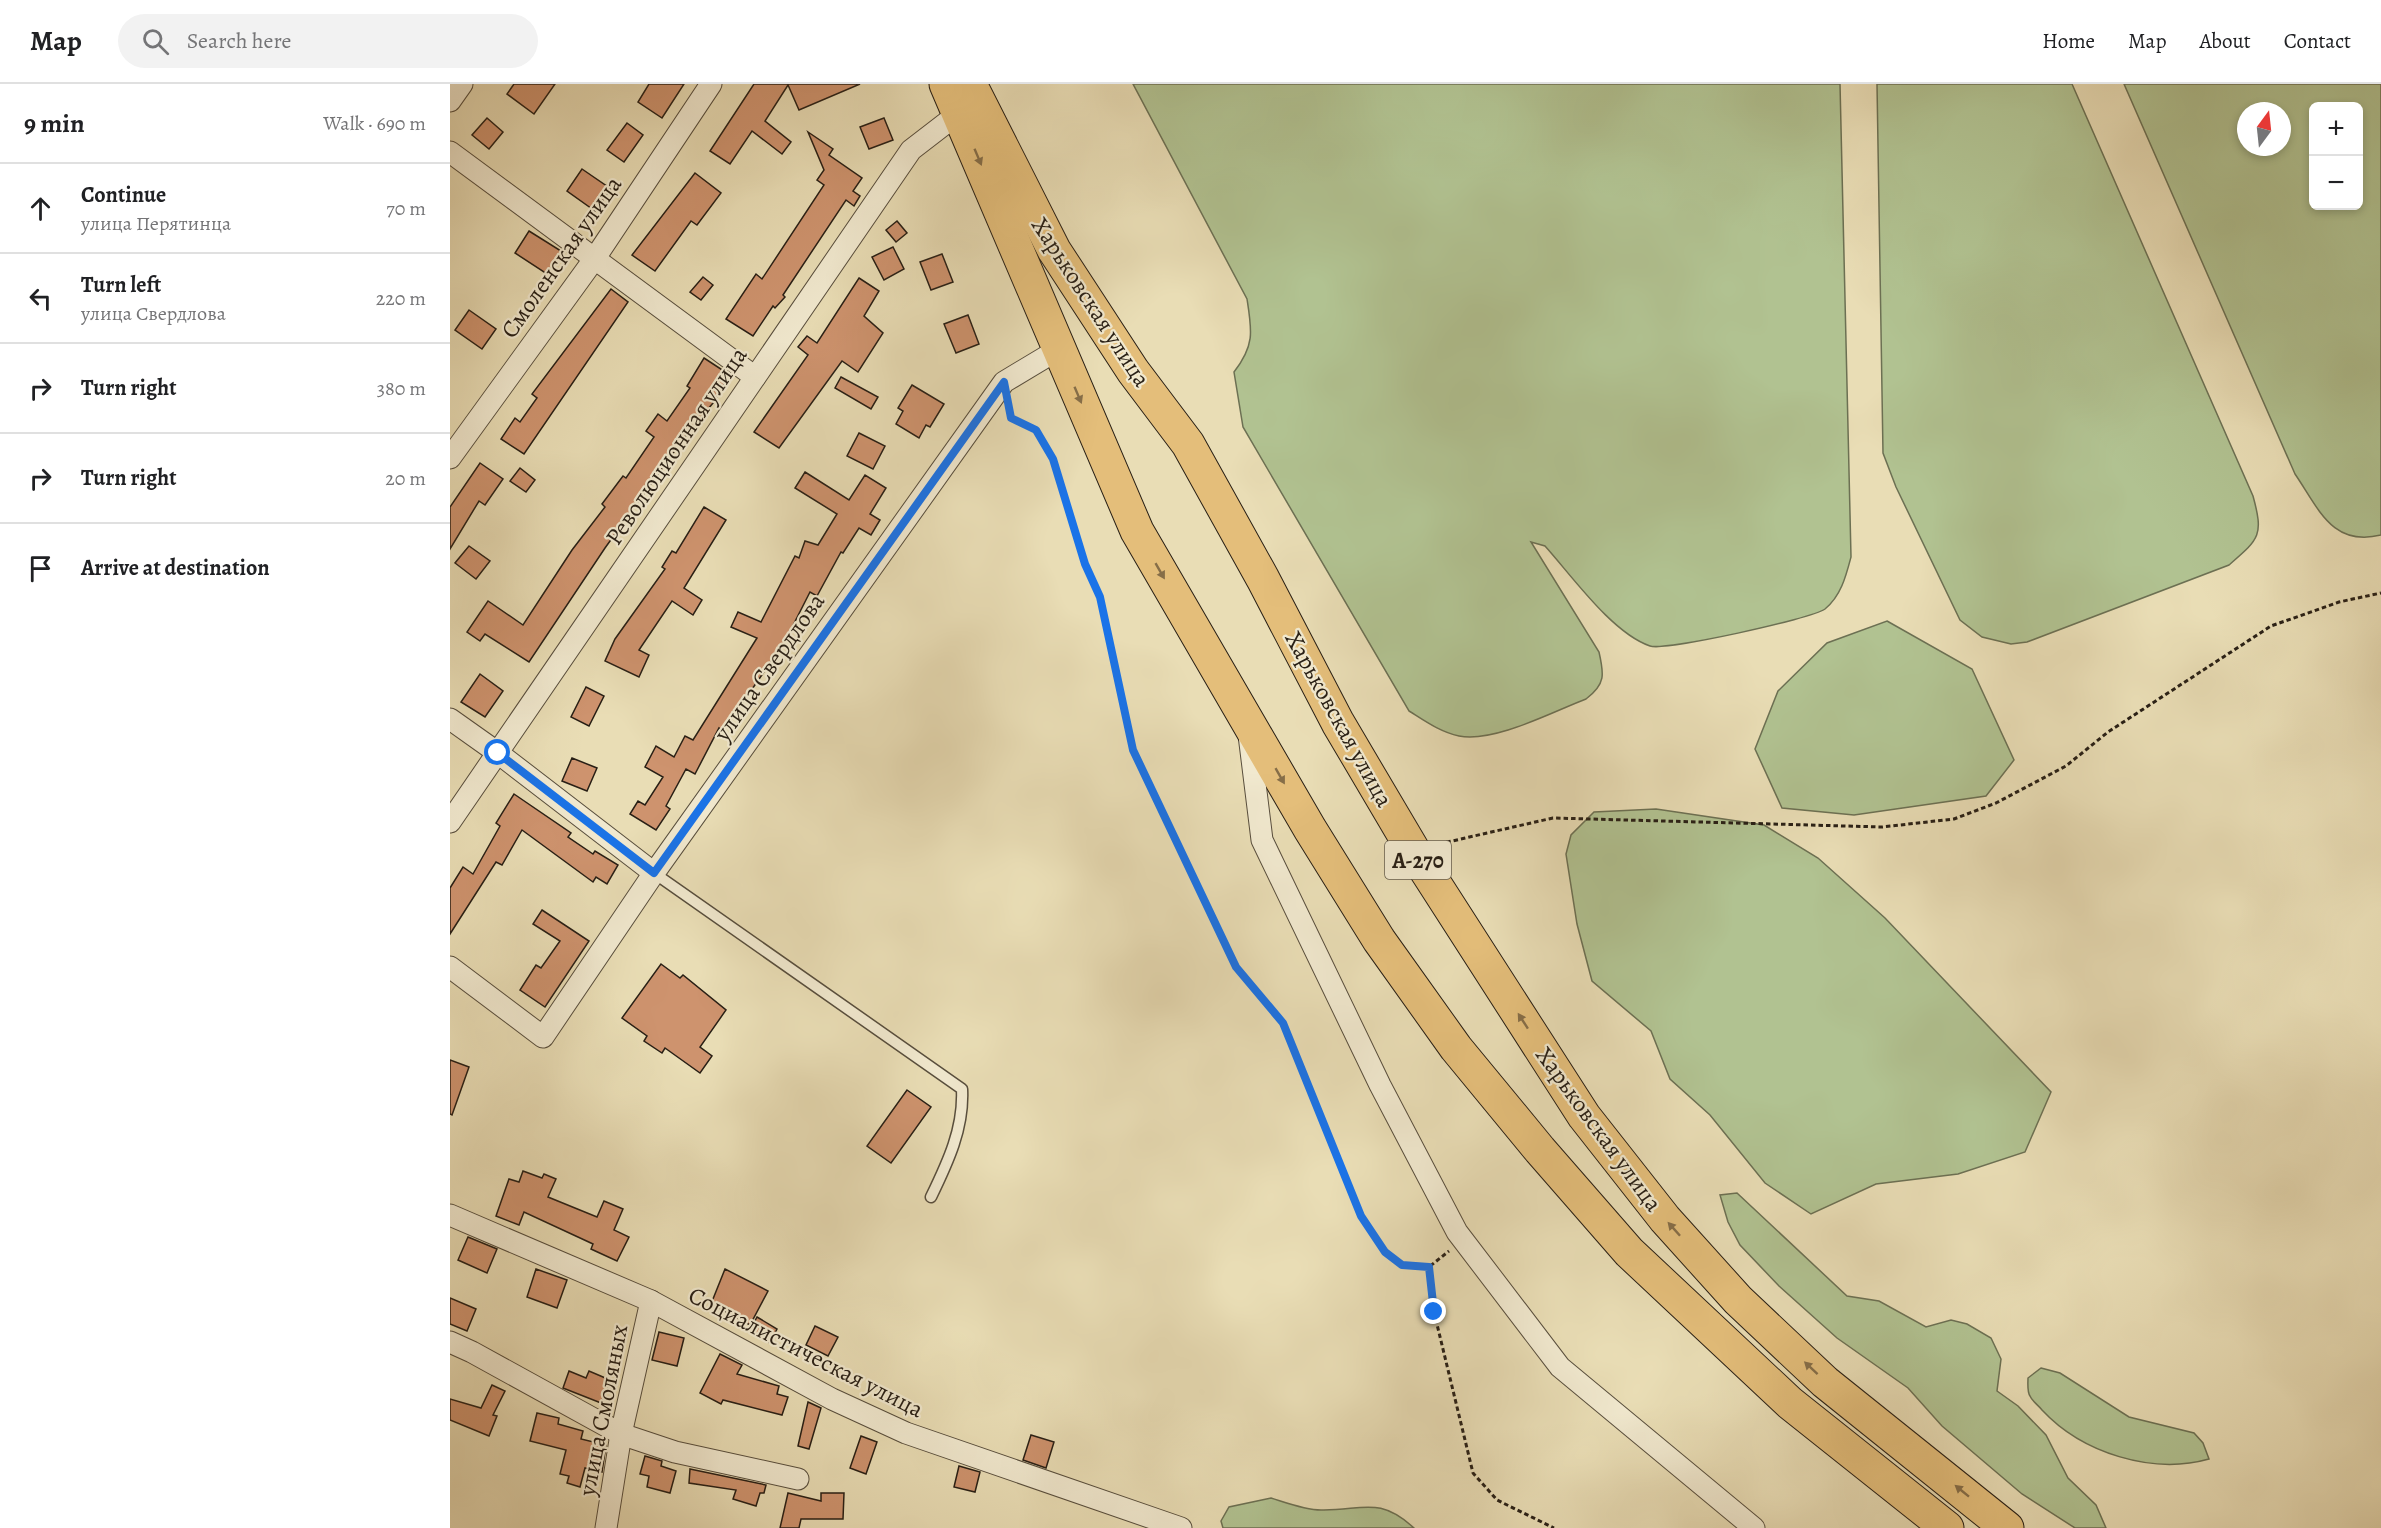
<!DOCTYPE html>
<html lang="en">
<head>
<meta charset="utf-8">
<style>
	:root { --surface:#fff; --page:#f2f2f2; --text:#202124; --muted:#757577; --line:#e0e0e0 }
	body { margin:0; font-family:Alegreya,serif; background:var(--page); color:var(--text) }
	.controls { position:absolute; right:18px; top:18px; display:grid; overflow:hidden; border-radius:9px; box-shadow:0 3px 9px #0003 }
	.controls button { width:54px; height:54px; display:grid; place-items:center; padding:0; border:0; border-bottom:2px solid var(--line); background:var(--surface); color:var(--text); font:30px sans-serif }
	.compass { position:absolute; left:1787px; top:18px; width:54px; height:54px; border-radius:50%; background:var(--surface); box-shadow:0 3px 9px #0003; rotate:15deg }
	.stop { position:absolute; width:18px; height:18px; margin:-14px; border:4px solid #1a73e8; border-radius:50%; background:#fff }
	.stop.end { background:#1a73e8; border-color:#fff; box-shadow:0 2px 6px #0008 }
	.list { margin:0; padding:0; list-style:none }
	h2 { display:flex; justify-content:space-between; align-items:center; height:78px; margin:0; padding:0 24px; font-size:26px }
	h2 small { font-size:20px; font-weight:400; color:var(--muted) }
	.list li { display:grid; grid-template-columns:39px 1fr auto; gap:18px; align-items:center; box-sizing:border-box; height:90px; padding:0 24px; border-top:2px solid var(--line) }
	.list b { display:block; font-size:22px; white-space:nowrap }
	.list p { margin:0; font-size:20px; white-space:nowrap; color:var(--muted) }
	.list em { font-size:20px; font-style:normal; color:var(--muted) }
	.icon { flex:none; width:33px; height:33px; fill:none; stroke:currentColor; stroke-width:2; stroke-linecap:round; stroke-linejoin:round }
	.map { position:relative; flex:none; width:1931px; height:1444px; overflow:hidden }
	header { display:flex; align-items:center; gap:36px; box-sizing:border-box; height:84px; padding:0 30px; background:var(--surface); border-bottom:2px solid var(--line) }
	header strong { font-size:28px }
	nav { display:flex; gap:33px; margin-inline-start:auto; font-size:21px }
	.search { width:420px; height:54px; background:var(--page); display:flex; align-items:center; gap:15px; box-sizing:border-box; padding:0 21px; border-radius:33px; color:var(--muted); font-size:22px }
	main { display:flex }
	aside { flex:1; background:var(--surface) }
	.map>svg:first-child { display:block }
</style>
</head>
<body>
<header>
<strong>Map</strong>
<div class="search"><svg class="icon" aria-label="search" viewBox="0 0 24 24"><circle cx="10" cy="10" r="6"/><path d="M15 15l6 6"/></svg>Search here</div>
<nav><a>Home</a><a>Map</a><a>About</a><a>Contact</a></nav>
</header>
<main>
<aside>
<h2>9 min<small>Walk · 690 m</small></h2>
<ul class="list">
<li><svg class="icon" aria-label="ahead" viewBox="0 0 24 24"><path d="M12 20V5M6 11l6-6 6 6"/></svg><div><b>Continue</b><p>улица Перятинца</p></div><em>70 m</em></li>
<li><svg class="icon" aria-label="left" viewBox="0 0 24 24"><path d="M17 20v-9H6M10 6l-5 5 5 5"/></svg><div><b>Turn left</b><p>улица Свердлова</p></div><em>220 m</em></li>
<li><svg class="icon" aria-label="right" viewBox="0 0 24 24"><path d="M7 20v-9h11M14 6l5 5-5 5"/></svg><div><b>Turn right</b></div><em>380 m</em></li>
<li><svg class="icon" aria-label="right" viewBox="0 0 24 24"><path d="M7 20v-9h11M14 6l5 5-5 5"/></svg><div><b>Turn right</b></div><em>20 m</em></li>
<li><svg class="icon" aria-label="arrive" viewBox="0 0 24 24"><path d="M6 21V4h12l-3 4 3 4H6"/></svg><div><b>Arrive at destination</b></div></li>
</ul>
</aside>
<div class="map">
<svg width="1931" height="1444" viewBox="0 0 1931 1444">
	<rect width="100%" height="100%" fill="#e9ddb5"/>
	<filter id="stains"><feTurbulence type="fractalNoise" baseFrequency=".00333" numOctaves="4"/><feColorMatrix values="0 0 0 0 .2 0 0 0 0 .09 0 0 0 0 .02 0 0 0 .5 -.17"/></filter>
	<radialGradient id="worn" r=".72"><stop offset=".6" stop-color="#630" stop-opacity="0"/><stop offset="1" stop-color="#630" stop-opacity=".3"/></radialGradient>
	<g fill="#b1c291" stroke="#6c7053" stroke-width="1.5" fill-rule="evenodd">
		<path d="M683 0H1390L1401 473C1396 492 1391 512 1375 525 1361 535 1215 567 1200 562 1162 549 1122 492 1095 462L1081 458 1149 568C1154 590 1156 600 1136 615 1102 628 1044 659 1009 652 990 648 975 637 959 627L793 343 784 288C805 261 802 247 797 215Z"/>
		<path d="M1427 0H1622L1803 412C1814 452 1809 455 1779 481L1577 558 1561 560 1532 553 1510 536 1446 403 1433 369Z"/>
		<path d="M1674 0H1931V451C1882 463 1869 425 1845 390ZM1864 22H1908V122H1864ZM1796 27H1832V63H1796Z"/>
		<path d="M1437 537 1522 585 1564 676 1536 712 1404 731 1332 724 1305 665 1328 607 1377 559Z"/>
		<path d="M1206 725 1314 741 1368 774 1435 834 1601 1008 1575 1068 1508 1090 1426 1100 1361 1130 1315 1099 1260 1031 1220 995 1201 947 1142 897 1127 840 1116 770 1121 751 1144 728Z"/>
		<path d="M1287 1109 1397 1212 1429 1217 1476 1243 1501 1236 1517 1240 1541 1254 1551 1275 1547 1307 1568 1322 1596 1351 1618 1394 1646 1421 1656 1444H1625L1572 1410 1492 1342 1458 1304 1387 1254 1329 1202 1290 1161 1278 1138 1270 1111Z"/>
		<path d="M1591 1284 1610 1289 1679 1333 1744 1349 1753 1359 1759 1375C1702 1391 1632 1369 1592 1326 1589 1322 1582 1317 1580 1312 1577 1308 1578 1299 1578 1294Z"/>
		<path d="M821 1414C837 1419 855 1426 871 1426 912 1427 928 1411 964 1444H773L771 1437 779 1423Z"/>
	</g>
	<g fill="#ce936e" stroke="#281f15" stroke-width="1.5">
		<path d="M64 0H105L84 30 57 10Z"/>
		<path d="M199 0H234L212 34 188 18Z"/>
		<path d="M304 0H410L349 26 338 1 315 37 341 58 332 70 302 47 280 80 260 67Z"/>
		<path d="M37 34 53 48 39 65 22 51Z"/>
		<path d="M434 34 443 56 419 65 410 43Z"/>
		<path d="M177 39 193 51 174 78 157 66Z"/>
		<path d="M358 48 383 65 379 71 412 94 403 107 410 112 404 122 396 116 333 211 335 213 325 224 323 222 303 252 276 235 306 190 312 195 374 101 367 96 374 86Z"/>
		<path d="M132 85 161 105 145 127 117 107Z"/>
		<path d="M245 89 271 109 247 141 241 137 205 187 182 171Z"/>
		<path d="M447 137 457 149 446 158 436 146Z"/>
		<path d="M79 147 111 167 97 190 65 169Z"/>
		<path d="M443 163 454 185 434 196 422 173Z"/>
		<path d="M492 170 503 198 481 206 470 178Z"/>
		<path d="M253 193 263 201 251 216 240 208Z"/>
		<path d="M409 194 429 207 414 232 433 249 408 288 392 277 329 364 304 348 358 271 348 263 357 252 367 259Z"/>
		<path d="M161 205 178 218 74 370 51 355 65 334 70 338 87 314 82 310Z"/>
		<path d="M19 226 46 245 32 265 5 246Z"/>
		<path d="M518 231 529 260 506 269 494 240Z"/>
		<path d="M254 274 280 291 263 319 234 354 155 464 79 578 35 550 30 557 17 548 38 517 73 541 122 466 155 423 152 420 173 392 176 394 204 353 196 347 208 330 217 337 240 304 237 302Z"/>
		<path d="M391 293 428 313 421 325 385 304Z"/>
		<path d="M462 301 494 320 480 343 476 341 469 354 446 340 453 327 448 324Z"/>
		<path d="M409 349 435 362 423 385 397 372Z"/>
		<path d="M30 379 53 395 35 421 29 417 0 465V423Z"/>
		<path d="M70 384 85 396 76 408 60 397Z"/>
		<path d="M355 388 399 416 415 391 436 404 420 430 430 436 421 451 409 444 393 469 391 468 367 512 360 508 334 559 273 647 269 644 245 690 236 685 216 722 220 725 206 746 180 730 188 717 195 721 213 693 195 683 206 662 224 673 235 652 243 656 307 554 281 543 288 528 311 538 345 472 349 474 355 457 368 461 387 430 345 404Z"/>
		<path d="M254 423 276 436 234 504 252 516 243 531 222 517 189 566 199 571 189 593 155 577 165 555 215 485 212 483 222 467 226 469Z"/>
		<path d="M19 462 40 477 26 495 5 479Z"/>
		<path d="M30 590 53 607 35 633 11 618Z"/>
		<path d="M136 603 154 612 139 642 121 633Z"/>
		<path d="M122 674 147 684 137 707 112 697Z"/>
		<path d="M64 710 121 749 118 753 143 770 145 767 168 781 157 800 146 793 143 798 72 746 52 781 46 778 0 850V804L13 783 23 790 50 742 46 739Z"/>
		<path d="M92 826 139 857 95 923 70 906 86 881 91 884 110 857 83 840Z"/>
		<path d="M211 880 230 894 233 891 276 926 250 963 262 972 250 989 215 964 212 969 194 957 197 952 172 934Z"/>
		<path d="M0 976 19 983 2 1031 0 1030Z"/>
		<path d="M457 1006 481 1023 441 1079 417 1062Z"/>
		<path d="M73 1087 92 1094 94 1090 106 1095 98 1113 147 1133 154 1117 173 1125 164 1146 179 1153 167 1177 141 1165 143 1160 74 1128 69 1141 46 1132 59 1095 69 1098Z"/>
		<path d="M18 1153 47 1165 37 1189 8 1176Z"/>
		<path d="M86 1185 117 1196 107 1224 77 1213Z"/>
		<path d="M275 1185 318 1207 300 1241 261 1220Z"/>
		<path d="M0 1214 26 1225 17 1247 0 1240Z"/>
		<path d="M307 1233 327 1245 320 1259 299 1248Z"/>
		<path d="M365 1242 388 1253 378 1272 356 1261Z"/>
		<path d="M209 1248 234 1254 227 1282 202 1276Z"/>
		<path d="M270 1270 292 1281 287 1290 329 1302 327 1310 338 1313 332 1331 273 1316 271 1320 250 1309Z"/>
		<path d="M119 1287 136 1294 139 1287 160 1296 151 1319 113 1304Z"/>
		<path d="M42 1301 55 1307 43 1331 47 1332 39 1352 0 1336V1315L31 1324Z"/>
		<path d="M358 1318 371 1324 359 1365 348 1362Z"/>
		<path d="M87 1329 109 1334 108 1340 133 1347 131 1355 156 1361 152 1388 135 1384 130 1403 117 1399 119 1392 110 1390 116 1366 80 1357Z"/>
		<path d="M581 1351 604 1358 596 1384 573 1376Z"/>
		<path d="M411 1352 427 1358 416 1390 400 1384Z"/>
		<path d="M195 1372 212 1377 211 1382 226 1387 220 1409 197 1403 199 1392 190 1390Z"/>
		<path d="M509 1382 530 1388 525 1408 504 1403Z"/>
		<path d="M240 1385 316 1401 314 1409H310L306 1422 283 1415 286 1406 239 1399Z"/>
		<path d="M338 1409 371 1417V1409H394L393 1435H351L349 1444H330Z"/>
	</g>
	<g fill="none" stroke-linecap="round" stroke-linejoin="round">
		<g stroke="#584e3d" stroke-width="13">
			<path id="lane" d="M204 789 512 1005C514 1044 498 1078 481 1113"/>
		</g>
		<g stroke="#584e3d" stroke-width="23">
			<g id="street">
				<path d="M0 17 12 0"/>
				<path d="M0 68 305 293"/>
				<path d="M0 374 145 174 261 0"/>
				<path d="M0 635 48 669 204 789"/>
				<path d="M799 651 812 756 930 1001 1007 1148 1110 1283 1304 1444"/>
				<path d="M0 738 461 66 509 29"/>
				<path d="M0 883 93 953 204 789 554 298 609 265"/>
				<path d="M0 1131 201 1217 382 1315 456 1349 731 1444"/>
				<path d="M0 1258 22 1268 171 1350 225 1368 348 1395"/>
				<path d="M156 1444 171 1350 201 1217"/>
			</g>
		</g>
		<g stroke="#281f15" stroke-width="35">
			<g id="highway">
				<path d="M496 0 687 447 860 745 929 856 1006 964 1090 1066 1179 1168 1340 1319 1497 1444"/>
				<path d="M520 0 604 166 683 287 738 360 813 495 888 639 963 766 1134 1032 1215 1135 1288 1216 1375 1298 1557 1444"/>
			</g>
		</g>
		<g stroke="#281f15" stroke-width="3" stroke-dasharray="4.5 3" stroke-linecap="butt">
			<path d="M559 323 561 334 586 346 603 375 635 480 650 513 683 666 750 811 786 883 833 939 911 1132 935 1168 952 1181 979 1183 999 1167"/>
			<path d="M989 760 1103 734 1432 743 1504 735 1546 719 1616 682 1658 648 1821 542 1889 518 1931 509"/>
			<path d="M979 1183 984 1228 1023 1389 1047 1416 1104 1444"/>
		</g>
		<use href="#lane" stroke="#f1e9cf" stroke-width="10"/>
		<use href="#street" stroke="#f1e9cf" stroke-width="21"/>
		<use href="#highway" stroke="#e4be7a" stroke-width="33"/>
	</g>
	<defs><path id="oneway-solid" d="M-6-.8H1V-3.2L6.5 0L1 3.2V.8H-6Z" transform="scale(1.5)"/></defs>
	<g fill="#866e48">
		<use href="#oneway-solid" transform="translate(528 73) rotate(67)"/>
		<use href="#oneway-solid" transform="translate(628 311) rotate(67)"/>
		<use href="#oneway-solid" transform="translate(710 487) rotate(60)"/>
		<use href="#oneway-solid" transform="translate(830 692) rotate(60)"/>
		<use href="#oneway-solid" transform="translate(1073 937) rotate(-123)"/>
		<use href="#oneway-solid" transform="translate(1224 1145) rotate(-132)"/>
		<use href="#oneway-solid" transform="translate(1361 1284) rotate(-137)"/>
		<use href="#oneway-solid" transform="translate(1512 1407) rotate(-141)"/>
	</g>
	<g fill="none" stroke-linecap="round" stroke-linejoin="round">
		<path stroke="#1a73e8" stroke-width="8" d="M48 669 204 789 554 298 561 334 586 346 603 375 635 480 650 513 683 666 786 883 833 939 911 1132 935 1168 952 1181 979 1183 984 1228"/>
	</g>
	<g text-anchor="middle" stroke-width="4.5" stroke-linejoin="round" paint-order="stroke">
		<rect fill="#f1e9cf" stroke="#645c4d" stroke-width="1.5" x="935" y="757" width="66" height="38" rx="4.5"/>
		<g font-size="22" font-weight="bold" fill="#281f15">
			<text x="968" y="784">А-270</text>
		</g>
		<g font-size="24" fill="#281f15" stroke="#f1e9cf">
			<text transform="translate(111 173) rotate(-55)" y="8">Смоленская улица</text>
			<text transform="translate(641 218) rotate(57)" y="8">Харьковская улица</text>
			<text transform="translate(226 362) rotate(-56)" y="8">Революционная улица</text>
			<text transform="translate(319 583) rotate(-55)" y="8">улица Свердлова</text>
			<text transform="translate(889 635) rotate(61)" y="8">Харьковская улица</text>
			<text transform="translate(1149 1045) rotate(54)" y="8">Харьковская улица</text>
			<text transform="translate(356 1268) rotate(27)" y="8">Социалистическая улица</text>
			<text transform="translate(153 1326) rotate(-79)" y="8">улица Смоляных</text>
		</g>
	</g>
	<rect width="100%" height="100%" filter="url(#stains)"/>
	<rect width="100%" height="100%" fill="url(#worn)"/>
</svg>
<div class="controls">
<button>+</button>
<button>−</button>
</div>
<svg class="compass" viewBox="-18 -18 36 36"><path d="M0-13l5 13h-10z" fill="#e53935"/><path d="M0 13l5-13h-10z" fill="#757577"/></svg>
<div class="stop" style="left:48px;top:669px"></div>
<div class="stop end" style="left:984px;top:1228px"></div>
</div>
</main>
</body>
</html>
